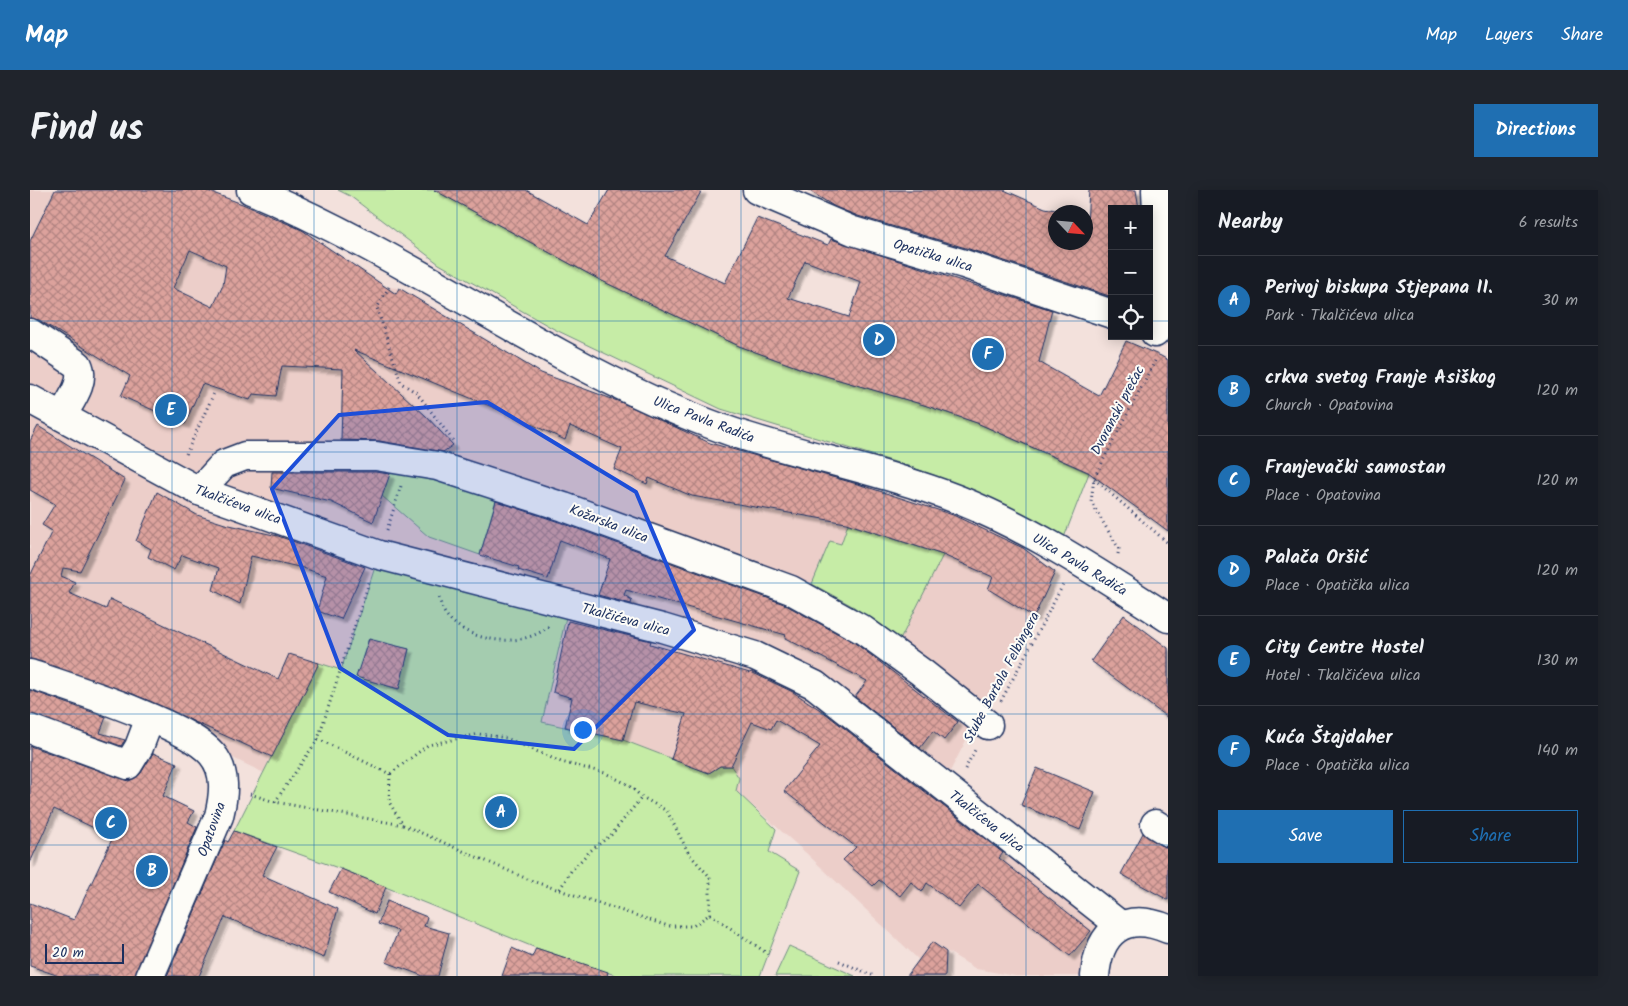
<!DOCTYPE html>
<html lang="en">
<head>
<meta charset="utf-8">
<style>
	:root { --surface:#171b24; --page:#20242c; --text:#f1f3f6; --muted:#9ea1a6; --line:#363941; --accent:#1f6fb2 }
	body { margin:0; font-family:Kalam,sans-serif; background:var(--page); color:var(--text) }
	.controls { position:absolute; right:15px; top:15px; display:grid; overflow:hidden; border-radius:0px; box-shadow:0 2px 12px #0003 }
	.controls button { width:45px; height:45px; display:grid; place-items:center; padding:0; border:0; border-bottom:1px solid var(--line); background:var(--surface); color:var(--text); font:25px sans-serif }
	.compass { position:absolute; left:1018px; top:15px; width:45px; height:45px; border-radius:50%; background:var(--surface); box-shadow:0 2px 12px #0003; rotate:116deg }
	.scale { position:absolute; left:15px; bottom:12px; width:79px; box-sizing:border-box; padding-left:5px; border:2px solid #1b2f5e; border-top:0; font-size:14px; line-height:18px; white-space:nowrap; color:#1b2f5e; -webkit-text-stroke:4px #fdfcf7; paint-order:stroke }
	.you { position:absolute; left:552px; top:539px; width:18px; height:18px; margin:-12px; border:4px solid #fff; border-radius:50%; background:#1a73e8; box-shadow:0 0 0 8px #1a73e833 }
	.badge { display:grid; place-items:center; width:32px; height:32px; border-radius:50%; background:var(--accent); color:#fff; font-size:16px; font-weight:700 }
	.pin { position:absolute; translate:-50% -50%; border:2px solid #fff; box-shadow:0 1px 5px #0006 }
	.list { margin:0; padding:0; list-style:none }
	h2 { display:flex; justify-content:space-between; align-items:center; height:65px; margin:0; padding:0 20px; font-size:21px }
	h2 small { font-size:16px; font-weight:400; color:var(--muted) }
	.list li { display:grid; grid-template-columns:32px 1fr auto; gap:15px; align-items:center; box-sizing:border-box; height:90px; padding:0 20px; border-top:1px solid var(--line) }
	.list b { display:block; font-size:19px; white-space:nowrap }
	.list p { margin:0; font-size:16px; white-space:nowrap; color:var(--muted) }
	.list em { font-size:16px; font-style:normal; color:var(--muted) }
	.actions { display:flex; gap:10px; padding:15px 20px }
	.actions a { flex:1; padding:11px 0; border:1px solid var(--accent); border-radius:0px; text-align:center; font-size:18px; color:var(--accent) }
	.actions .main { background:var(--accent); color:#fff }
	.icon { flex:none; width:28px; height:28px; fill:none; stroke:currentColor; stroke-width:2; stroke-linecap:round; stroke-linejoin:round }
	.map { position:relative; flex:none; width:1138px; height:786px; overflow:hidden; border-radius:0px }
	header { display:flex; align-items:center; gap:30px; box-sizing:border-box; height:70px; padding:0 25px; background:var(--accent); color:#fff }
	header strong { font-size:24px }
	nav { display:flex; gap:28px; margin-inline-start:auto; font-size:18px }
	.intro { display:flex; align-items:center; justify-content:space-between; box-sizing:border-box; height:120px; padding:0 30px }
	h1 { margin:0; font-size:35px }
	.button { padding:12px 22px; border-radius:0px; background:var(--accent); color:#fff; font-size:18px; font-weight:700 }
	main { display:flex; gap:30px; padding:0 30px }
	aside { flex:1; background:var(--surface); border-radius:0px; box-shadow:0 2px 12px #0003 }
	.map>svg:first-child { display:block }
</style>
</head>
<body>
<header>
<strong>Map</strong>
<nav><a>Map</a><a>Layers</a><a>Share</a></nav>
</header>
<div class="intro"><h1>Find us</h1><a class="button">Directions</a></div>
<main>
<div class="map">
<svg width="1138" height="786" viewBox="0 0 1138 786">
	<defs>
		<pattern id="building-cross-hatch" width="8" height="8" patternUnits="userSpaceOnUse" patternTransform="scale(1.25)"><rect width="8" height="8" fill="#dca29c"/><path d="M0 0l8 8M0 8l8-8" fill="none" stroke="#b28482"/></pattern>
		<filter id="shadow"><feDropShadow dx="4.5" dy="4.5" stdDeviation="1" flood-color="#0004"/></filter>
	</defs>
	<rect width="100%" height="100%" fill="#f3e1dc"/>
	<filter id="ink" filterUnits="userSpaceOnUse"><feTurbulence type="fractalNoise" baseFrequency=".02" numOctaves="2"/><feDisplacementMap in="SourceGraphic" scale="10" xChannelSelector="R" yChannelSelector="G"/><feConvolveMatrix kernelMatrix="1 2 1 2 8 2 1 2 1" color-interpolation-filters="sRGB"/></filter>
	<g filter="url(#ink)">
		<path fill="#eccec9" d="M0 0H175L254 29 356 97 369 98 511 183 614 222 680 253 818 291 924 324 982 349 1025 382 1000 437 948 527 910 601 1074 734 1052 766V786H986L946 779 902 752 889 770 775 662 706 601 679 583 593 550 369 499 262 526 234 583 120 528 0 483Z"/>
		<g fill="#c6eca6" stroke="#708e82" fill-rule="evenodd">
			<path d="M308 0H404L570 90 709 156 772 179 894 215 947 233 1059 283 1033 350 936 297 878 276 691 219 524 139 409 74 320 6Z"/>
			<path d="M363 274 468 303 450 365 399 347 352 306Z"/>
			<path d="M818 334 913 365 869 452 824 417 782 394 800 351 811 354Z"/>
			<path d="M349 365 539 414 512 532 593 550 679 583 690 576H701L709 588 706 601 746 639 739 662 770 681 730 786H588L506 758 311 679 204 641 289 473 311 480ZM338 450 379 459 368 499 327 487Z"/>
			<path d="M759 756 825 786H745Z"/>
		</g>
		<g fill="url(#building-cross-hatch)" stroke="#1b2f5e" fill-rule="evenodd" filter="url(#shadow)">
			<path d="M25 0H175L215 15 272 40 366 104 369 98 511 183 593 213 680 253 831 295 923 325 993 358 1025 382 1004 427 958 399 963 387 913 365 816 333 662 306 619 288 617 294 584 279 592 259 540 236 535 250 484 226 324 160 396 226 423 255 413 262 349 251 311 250 313 179 252 176 246 206 223 204 220 210 172 194 155 234 91 206 100 186 9 130 0 128V51ZM160 60 196 76 193 95 183 117 143 98Z"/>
			<path d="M404 0H496L558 35 579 0H672L635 66 695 93 727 28 798 55 801 49 1022 120 1009 172 1069 206 1096 151 1131 166 1138 170V341L1058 282 947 233 894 215 772 179 709 156 570 90ZM775 71 831 92 819 127 758 108Z"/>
			<path d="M778 0H974L1015 18 1036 22H1026V52H1056L1059 0H1106L1109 19H1082V107L939 59 828 26 805 17Z"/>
			<path d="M8 236 95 290 50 381 33 378 31 386 45 392 39 403 76 419 80 409 248 489 259 464 289 473 242 567 103 504 0 469V386L22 341 12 335 25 314 0 300V251Z"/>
			<path d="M242 282H345L360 284 343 332 301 312 241 298Z"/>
			<path d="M127 302 167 325 195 334 248 346 335 377 311 429 287 421 297 386 273 378 221 366 210 414 183 400 189 378 152 365 144 380 118 367 121 359 106 351Z"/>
			<path d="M466 311 529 332 754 414 825 453 928 532 914 550 903 541 890 558 825 507 837 491 755 448 756 445 596 400 594 405 602 410 601 414 568 405 580 369 530 350 518 389 488 380 489 377 450 365Z"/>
			<path d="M1094 425 1138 458V528L1061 471Z"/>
			<path d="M538 431 621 451 620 454 720 483 721 482 763 502 795 523 973 663 969 668 1061 741 1040 766 948 694 929 718 897 693 892 702 881 692 870 706 849 690 843 696 813 670 826 657 754 601 790 556 746 530 741 539 722 532 701 576H690L679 583 641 569 656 524 604 512 593 550 535 537 542 508 523 502Z"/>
			<path d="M339 449 379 459 369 499 326 487Z"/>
			<path d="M0 500 76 527 70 543 95 550 91 556 0 524Z"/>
			<path d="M0 556 99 591 111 583 123 563 147 573 133 606 164 621 158 632 167 637 105 786H29L0 776V713L44 730 83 647 24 619 0 673Z"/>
			<path d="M1007 578 1065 602 1050 640 991 615Z"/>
			<path d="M204 641 247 657 232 685 308 719 294 768 195 727 169 786H137L195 650 198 652Z"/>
			<path d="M1113 643 1130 655 1138 658V710L1091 684Z"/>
			<path d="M311 679 356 697 345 724 299 702Z"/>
			<path d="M357 711 397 727 394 736 419 743 408 786H393L356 772 368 741 348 734Z"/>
			<path d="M902 752 916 762 915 786H877Z"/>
			<path d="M482 758 502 767 506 758 578 782 577 786H472Z"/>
		</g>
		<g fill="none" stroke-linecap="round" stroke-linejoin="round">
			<g stroke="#1b2f5e" stroke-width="31">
				<g id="minor">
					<path d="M221 0C361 58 486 148 624 211 656 225 690 239 724 249 792 270 863 284 929 310 1004 340 1071 385 1138 428"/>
					<path d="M727 0 823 41 934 74 1082 124"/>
					<path d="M0 143 48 175C56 192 40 211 32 226"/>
					<path d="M1125 143 1132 123 1126 0"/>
					<path d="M0 209 169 301 349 365 632 438 725 466 785 495 1090 735"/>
					<path d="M169 301 194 274 215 266H346L407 276 534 317 761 400 833 440 891 482 958 535"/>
					<path d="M0 484C41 498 157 534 182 564 197 582 194 605 189 626L120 786"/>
					<path d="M0 539 98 575 109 557 120 528"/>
					<path d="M1125 634 1138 642"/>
					<path d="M1065 786C1069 741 1094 721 1138 739"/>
				</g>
			</g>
			<g stroke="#1b2f5e" stroke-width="3" stroke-dasharray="1 4" stroke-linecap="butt">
				<path d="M359 97 347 118 371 193 387 203 425 253"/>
				<path d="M156 264 185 201"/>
				<path d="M1064 289 1138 353"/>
				<path d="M357 340 371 296"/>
				<path d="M1088 364 1089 359 1061 312 1064 288 1126 169"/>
				<path d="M409 408C411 414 413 422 417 426 439 453 493 459 519 436"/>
				<path d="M971 511 1034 393"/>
				<path d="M288 549 360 584 359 612 373 635 502 691 638 736H663L680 724V687L659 664 637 621 612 607 597 594 575 583 531 572 476 548 449 544 398 555 360 584"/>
				<path d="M935 579 946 558"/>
				<path d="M220 604 245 612 373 635"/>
				<path d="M245 612 288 549 340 389"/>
				<path d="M530 699 541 681 560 661 581 645 612 607"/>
				<path d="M680 724 738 764"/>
				<path d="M809 771 844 786"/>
			</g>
			<use href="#minor" stroke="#fdfcf7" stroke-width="28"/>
		</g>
	</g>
	<path fill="#1d4ed8" fill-opacity="0.2" stroke="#1d4ed8" stroke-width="4" stroke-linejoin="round" d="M457 212 606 302 664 440 544 559 418 545 310 478 242 299 309 225Z"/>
	<path fill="none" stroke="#1f6fb2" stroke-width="1" stroke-opacity="0.55" d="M142 0V786M284 0V786M427 0V786M569 0V786M711 0V786M854 0V786M996 0V786M0 131H1082M1119 131H1138M0 262H1138M0 393H1138M0 524H1138M0 655H1138"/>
	<g text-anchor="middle" stroke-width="4" stroke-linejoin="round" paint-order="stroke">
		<g font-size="14" fill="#1b2f5e" stroke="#fdfcf7">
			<text transform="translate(903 65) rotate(17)" y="5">Opatička ulica</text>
			<text transform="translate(1087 220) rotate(-62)" y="5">Dvoranski prečac</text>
			<text transform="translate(674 229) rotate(21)" y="5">Ulica Pavla Radića</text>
			<text transform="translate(208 314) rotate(20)" y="5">Tkalčićeva ulica</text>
			<text transform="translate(579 333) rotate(21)" y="5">Kožarska ulica</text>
			<text transform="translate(1050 374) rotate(31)" y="5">Ulica Pavla Radića</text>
			<text transform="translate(596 429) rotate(15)" y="5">Tkalčićeva ulica</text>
			<text transform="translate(971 487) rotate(-62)" y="5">Stube Bartola Felbingera</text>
			<text transform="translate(957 631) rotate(38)" y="5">Tkalčićeva ulica</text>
			<text transform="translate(181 639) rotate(-70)" y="5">Opatovina</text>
		</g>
	</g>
</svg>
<div class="controls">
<button>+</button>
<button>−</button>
<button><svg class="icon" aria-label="locate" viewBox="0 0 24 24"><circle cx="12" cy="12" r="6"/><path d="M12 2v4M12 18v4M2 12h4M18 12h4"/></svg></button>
</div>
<svg class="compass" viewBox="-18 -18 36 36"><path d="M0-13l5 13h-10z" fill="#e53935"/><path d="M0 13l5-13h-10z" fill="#9ea1a6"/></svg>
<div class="scale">20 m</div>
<div class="you"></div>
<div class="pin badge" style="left:471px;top:622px">A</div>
<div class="pin badge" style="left:122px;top:681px">B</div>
<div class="pin badge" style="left:81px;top:633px">C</div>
<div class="pin badge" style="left:849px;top:150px">D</div>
<div class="pin badge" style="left:141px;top:220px">E</div>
<div class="pin badge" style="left:958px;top:164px">F</div>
</div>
<aside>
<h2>Nearby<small>6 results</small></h2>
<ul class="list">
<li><span class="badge">A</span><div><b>Perivoj biskupa Stjepana II.</b><p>Park · Tkalčićeva ulica</p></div><em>30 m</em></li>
<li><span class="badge">B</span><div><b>crkva svetog Franje Asiškog</b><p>Church · Opatovina</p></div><em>120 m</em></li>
<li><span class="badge">C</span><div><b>Franjevački samostan</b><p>Place · Opatovina</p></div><em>120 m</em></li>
<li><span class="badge">D</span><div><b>Palača Oršić</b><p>Place · Opatička ulica</p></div><em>120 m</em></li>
<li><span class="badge">E</span><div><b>City Centre Hostel</b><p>Hotel · Tkalčićeva ulica</p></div><em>130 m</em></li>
<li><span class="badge">F</span><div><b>Kuća Štajdaher</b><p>Place · Opatička ulica</p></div><em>140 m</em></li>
</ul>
<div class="actions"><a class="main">Save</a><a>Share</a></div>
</aside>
</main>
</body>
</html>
